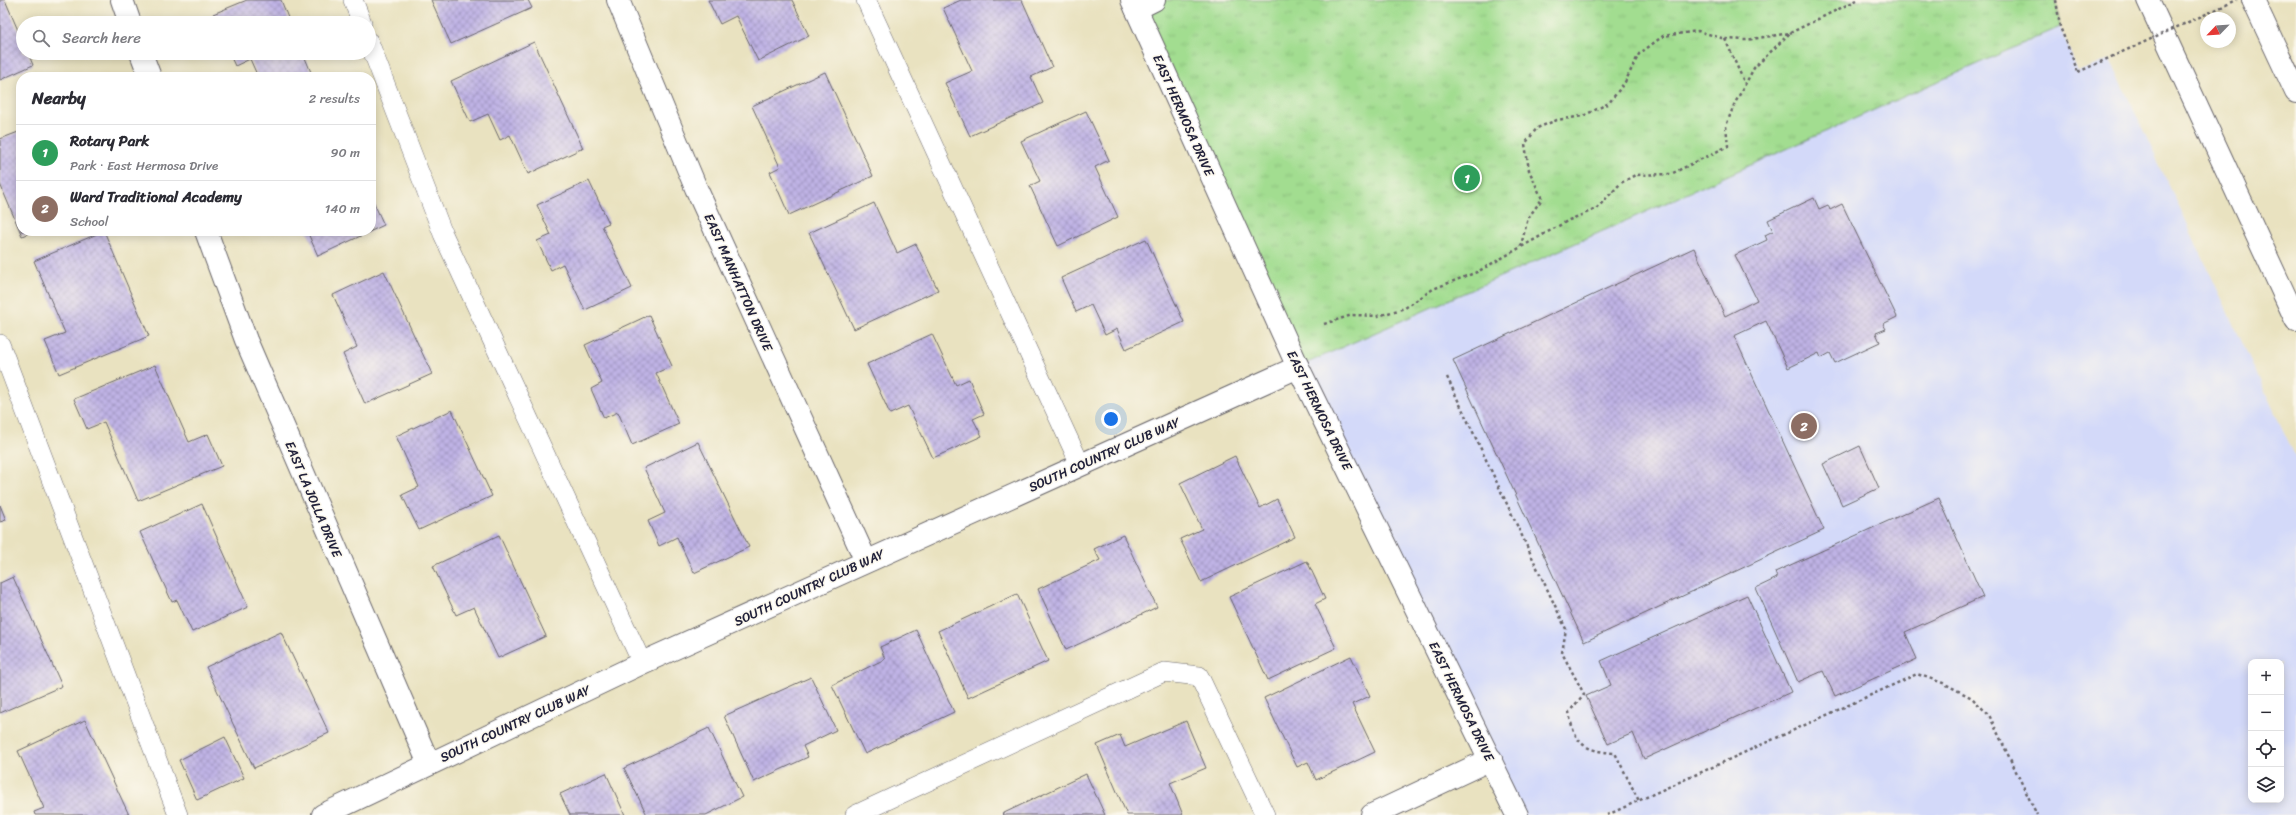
<!DOCTYPE html>
<html lang="en">
<head>
<meta charset="utf-8">
<style>
	:root { --surface:#fff; --page:#f2f2f3; --text:#2b2b33; --muted:#7c7c81; --line:#e1e1e2; --accent:#db2777 }
	body { margin:0; font-family:Sriracha,sans-serif; background:var(--page); color:var(--text) }
	.controls { position:absolute; right:12px; bottom:12px; display:grid; overflow:hidden; border-radius:8px; box-shadow:0 2px 10px #0003 }
	.controls button { width:36px; height:36px; display:grid; place-items:center; padding:0; border:0; border-bottom:1px solid var(--line); background:var(--surface); color:var(--text); font:20px sans-serif }
	.compass { position:absolute; left:2200px; top:12px; width:36px; height:36px; border-radius:50%; background:var(--surface); box-shadow:0 2px 10px #0003; rotate:245deg }
	.you { position:absolute; left:1111px; top:419px; width:14px; height:14px; margin:-10px; border:3px solid #fff; border-radius:50%; background:#1a73e8; box-shadow:0 0 0 6px #1a73e833 }
	.badge { display:grid; place-items:center; width:26px; height:26px; border-radius:50%; background:var(--accent); color:#fff; font-size:13px; font-weight:700 }
	.pin { position:absolute; translate:-50% -50%; border:2px solid #fff; box-shadow:0 1px 4px #0006 }
	.list { margin:0; padding:0; list-style:none }
	h2 { display:flex; justify-content:space-between; align-items:center; height:52px; margin:0; padding:0 16px; font-size:17px }
	h2 small { font-size:13px; font-weight:400; color:var(--muted) }
	.list li { display:grid; grid-template-columns:26px 1fr auto; gap:12px; align-items:center; box-sizing:border-box; height:56px; padding:0 16px; border-top:1px solid var(--line) }
	.list b { display:block; font-size:15px; white-space:nowrap }
	.list p { margin:0; font-size:13px; white-space:nowrap; color:var(--muted) }
	.list em { font-size:13px; font-style:normal; color:var(--muted) }
	.icon { flex:none; width:22px; height:22px; fill:none; stroke:currentColor; stroke-width:2; stroke-linecap:round; stroke-linejoin:round }
	.map { position:relative; flex:none; width:2296px; height:815px; overflow:hidden }
	.search { position:absolute; background:var(--surface); box-shadow:0 2px 10px #0003; left:16px; top:16px; width:360px; height:44px; display:flex; align-items:center; gap:10px; box-sizing:border-box; padding:0 14px; border-radius:22px; color:var(--muted); font-size:15px }
	.panel { position:absolute; background:var(--surface); box-shadow:0 2px 10px #0003; left:16px; top:72px; width:360px; height:164px; border-radius:16px }
	.map>svg:first-child { display:block }
</style>
</head>
<body>
<div class="map">
<svg width="2296" height="815" viewBox="0 0 2296 815">
	<defs>
		<pattern id="park-tufts" width="24" height="20" patternUnits="userSpaceOnUse"><rect width="24" height="20" fill="#a2dd90"/><path d="M3 7l-1-3M5 7V3M7 7l1-3M15 17l-1-3M17 17v-4M19 17l1-3" fill="none" stroke="#8bbd7d"/></pattern>
		<pattern id="building-cross-hatch" width="8" height="8" patternUnits="userSpaceOnUse"><rect width="8" height="8" fill="#bfb3e5"/><path d="M0 0l8 8M0 8l8-8" fill="none" stroke="#9b91bb"/></pattern>
	</defs>
	<rect width="100%" height="100%" fill="#fbf7ec"/>
	<filter id="ink" filterUnits="userSpaceOnUse"><feTurbulence type="fractalNoise" baseFrequency=".025" numOctaves="2"/><feDisplacementMap in="SourceGraphic" scale="8" xChannelSelector="R" yChannelSelector="G"/><feConvolveMatrix kernelMatrix="1 2 1 2 8 2 1 2 1" color-interpolation-filters="sRGB"/></filter>
	<filter id="wash" filterUnits="userSpaceOnUse"><feTurbulence type="fractalNoise" baseFrequency=".012" numOctaves="4" result="noise"/><feDisplacementMap in="SourceGraphic" scale="16" xChannelSelector="R" yChannelSelector="G"/><feGaussianBlur stdDeviation="0.9" result="paint"/><feColorMatrix in="noise" values="0 0 0 0 0 0 0 0 0 0 0 0 0 0 0 0 0 1.4 0 .05"/><feComposite in="paint" operator="in"/></filter>
	<g filter="url(#wash)">
		<rect width="100%" height="100%" fill="#e9e2c0"/>
		<path fill="#d3d9f9" fill-rule="evenodd" d="M2060 27 2078 72 2110 59 2296 458V815H1517L1298 367ZM2251 662H2281V800H2251Z"/>
		<path fill="url(#park-tufts)" stroke="#628066" d="M1154 0H2056L2060 27 1298 367 1136 9Z"/>
		<g id="blocks">
			<g fill="url(#building-cross-hatch)">
				<path d="M0 0H5L23 42V53H28L33 65 0 80Z"/>
				<path d="M247 0H281L290 23H217L213 14Z"/>
				<path d="M431 0H528L532 8 451 44Z"/>
				<path d="M708 0H792L809 36 758 61 736 16 720 24Z"/>
				<path d="M961 0H1022L1052 67 1031 77 1043 103 970 136 945 83 972 71 943 8Z"/>
				<path d="M534 42 583 148 528 174 510 135 500 140 488 114 470 122 451 81Z"/>
				<path d="M229 53H303L313 77H258L250 59 235 66Z"/>
				<path d="M825 72 873 176 789 215 770 172 780 167 752 106Z"/>
				<path d="M1086 111 1109 160 1095 167 1118 217 1058 246 1030 186 1040 181 1021 141Z"/>
				<path d="M21 131V231H34L22 236 0 184V139Z"/>
				<path d="M589 181 609 223 602 226 632 288 585 310 563 264 551 270 537 241 551 235 537 205Z"/>
				<path d="M1814 198 1819 209 1828 205 1830 210 1842 204 1897 317 1883 324 1886 329 1876 333 1880 342 1835 363 1830 353 1821 358 1819 353 1788 368 1766 321 1734 336 1824 530 1584 642 1453 360 1694 248 1725 316 1757 300 1735 255 1767 240 1765 235 1773 231 1768 220Z"/>
				<path d="M371 201H373L384 225 318 256 307 231H371Z"/>
				<path d="M874 203 897 253 916 244 938 290 854 329 809 233Z"/>
				<path d="M104 231 149 336 59 374 45 341 65 333 34 261Z"/>
				<path d="M1146 239 1184 322 1126 349 1117 329 1105 335 1091 305 1076 312 1061 278Z"/>
				<path d="M384 271 432 374 365 404 343 354 357 347 333 295Z"/>
				<path d="M649 315 672 366 656 373 679 424 632 445 618 412 604 418 591 389 602 383 585 345Z"/>
				<path d="M932 334 956 385 969 379 984 414 973 419 982 436 933 458 908 406 890 414 867 364Z"/>
				<path d="M155 365 189 442 208 434 222 466 138 501 104 422 87 429 74 399Z"/>
				<path d="M452 410 492 496 419 530 402 495 419 487 396 436Z"/>
				<path d="M698 442 749 547 694 573 677 537 659 546 648 521 665 513 644 468Z"/>
				<path d="M1860 446 1879 488 1842 505 1823 464Z"/>
				<path d="M1235 456 1260 508 1277 499 1295 537 1201 582 1180 539 1202 529 1180 483Z"/>
				<path d="M1939 498 1983 597 1905 632 1917 659 1835 696 1823 671 1798 682 1756 588 1777 578 1775 572Z"/>
				<path d="M202 504 248 607 192 632 177 600 172 602 140 532Z"/>
				<path d="M0 505 6 520 0 522Z"/>
				<path d="M499 535 546 636 498 658 474 607 456 615 433 566Z"/>
				<path d="M1123 535 1157 607 1066 650 1038 589 1100 560 1094 549Z"/>
				<path d="M1307 561 1325 599 1315 604 1336 648 1268 680 1229 597Z"/>
				<path d="M13 577 62 686 0 713V583Z"/>
				<path d="M1017 594 1048 661 968 698 938 631Z"/>
				<path d="M1747 595 1791 692 1644 759 1633 733 1608 744 1586 696 1611 685 1601 661Z"/>
				<path d="M916 630 954 712 865 754 832 685 885 659 880 647Z"/>
				<path d="M281 632 329 733 254 768 206 667Z"/>
				<path d="M1351 656 1370 696 1352 704 1375 752 1316 780 1308 762 1297 767 1264 698Z"/>
				<path d="M811 677 836 730 803 746 808 757 754 782 724 716Z"/>
				<path d="M85 720 129 815H35L34 812 44 808 18 751Z"/>
				<path d="M1186 721 1206 768 1170 783 1183 815H1127L1097 745 1120 735 1125 747Z"/>
				<path d="M709 728 742 797 706 815H647L624 768Z"/>
				<path d="M225 737 244 778 197 800 179 760Z"/>
				<path d="M606 773 625 815H570L560 794Z"/>
				<path d="M1086 774 1105 815H1003L1002 814Z"/>
			</g>
		</g>
	</g>
	<g filter="url(#ink)">
		<use href="#blocks" fill-opacity="0" stroke="#68656a" stroke-width="1"/>
		<g fill="none" stroke-linecap="round" stroke-linejoin="round">
			<g stroke="#68656a" stroke-width="20">
				<g id="service">
					<path d="M353 0 362 23"/>
					<path d="M866 0 1080 464"/>
					<path d="M369 42 443 234 642 663"/>
					<path d="M0 344 178 815"/>
					<path d="M855 815 1164 672 1199 676 1265 815"/>
				</g>
			</g>
			<g stroke="#68656a" stroke-width="24">
				<g id="minor">
					<path d="M122 0 130 23"/>
					<path d="M618 0 696 188 866 561"/>
					<path d="M1132 0 1298 367 1517 815"/>
					<path d="M1136 9 1154 0"/>
					<path d="M141 53 150 77"/>
					<path d="M206 231 246 340 429 764"/>
					<path d="M323 815 642 663 1298 367"/>
					<path d="M1372 815 1491 759"/>
				</g>
			</g>
			<g stroke="#68656a" stroke-width="24">
				<g id="motorway">
					<path d="M2148 0 2296 320"/>
					<path d="M2253 0 2296 92"/>
				</g>
			</g>
			<g stroke="#68656a" stroke-width="2.5" stroke-dasharray="3 3" stroke-linecap="butt">
				<path d="M2056 0 2060 27 2078 72"/>
				<path d="M1790 33 1857 0"/>
				<path d="M1725 39 1745 84"/>
				<path d="M1324 324 1352 315 1378 316 1405 308 1433 289 1477 272 1569 220 1596 209 1621 183 1635 175 1671 174 1728 146 1726 126 1734 105 1754 68 1790 33 1746 40 1725 39 1698 31 1663 36 1639 54 1625 82 1609 103 1583 116 1557 120 1537 128 1525 144 1529 170 1542 199 1528 218 1520 249"/>
				<path d="M1447 377 1566 629 1562 653 1584 694 1569 712C1574 744 1584 751 1615 753L1639 801"/>
				<path d="M1607 815 1917 674 1943 683 1972 698 1989 715 2037 815"/>
			</g>
			<use href="#service" stroke="#fff" stroke-width="19"/>
			<use href="#minor" stroke="#fff" stroke-width="22"/>
			<use href="#motorway" stroke="#fff" stroke-width="22"/>
			<path stroke="#68656a" stroke-width="2.5" stroke-dasharray="3 3" stroke-linecap="butt" d="M2078 72 2237 0"/>
		</g>
	</g>
	<g text-anchor="middle" stroke-width="3" stroke-linejoin="round" paint-order="stroke">
		<g font-size="13" fill="#22223b" stroke="#fbf7ec">
			<text transform="translate(1184 115) rotate(66)" y="5">EAST HERMOSA DRIVE</text>
			<text transform="translate(739 282) rotate(66)" y="5">EAST MANHATTON DRIVE</text>
			<text transform="translate(1320 410) rotate(64)" y="5">EAST HERMOSA DRIVE</text>
			<text transform="translate(1104 454) rotate(-24)" y="5">SOUTH COUNTRY CLUB WAY</text>
			<text transform="translate(314 499) rotate(67)" y="5">EAST LA JOLLA DRIVE</text>
			<text transform="translate(809 587) rotate(-25)" y="5">SOUTH COUNTRY CLUB WAY</text>
			<text transform="translate(1462 701) rotate(64)" y="5">EAST HERMOSA DRIVE</text>
			<text transform="translate(515 723) rotate(-25)" y="5">SOUTH COUNTRY CLUB WAY</text>
		</g>
	</g>
</svg>
<div class="controls">
<button>+</button>
<button>−</button>
<button><svg class="icon" aria-label="locate" viewBox="0 0 24 24"><circle cx="12" cy="12" r="6"/><path d="M12 2v4M12 18v4M2 12h4M18 12h4"/></svg></button>
<button><svg class="icon" aria-label="layers" viewBox="0 0 24 24"><path d="M12 4l9 5-9 5-9-5zM3 14l9 5 9-5"/></svg></button>
</div>
<svg class="compass" viewBox="-18 -18 36 36"><path d="M0-13l5 13h-10z" fill="#e53935"/><path d="M0 13l5-13h-10z" fill="#7c7c81"/></svg>
<div class="you"></div>
<div class="pin badge" style="left:1467px;top:178px;background:#2e9e5b">1</div>
<div class="pin badge" style="left:1804px;top:426px;background:#8d6e63">2</div>
<div class="search"><svg class="icon" aria-label="search" viewBox="0 0 24 24"><circle cx="10" cy="10" r="6"/><path d="M15 15l6 6"/></svg>Search here</div>
<section class="panel">
<h2>Nearby<small>2 results</small></h2>
<ul class="list">
<li><span class="badge" style="background:#2e9e5b">1</span><div><b>Rotary Park</b><p>Park · East Hermosa Drive</p></div><em>90 m</em></li>
<li><span class="badge" style="background:#8d6e63">2</span><div><b>Ward Traditional Academy</b><p>School</p></div><em>140 m</em></li>
</ul>
</section>
</div>
</body>
</html>
